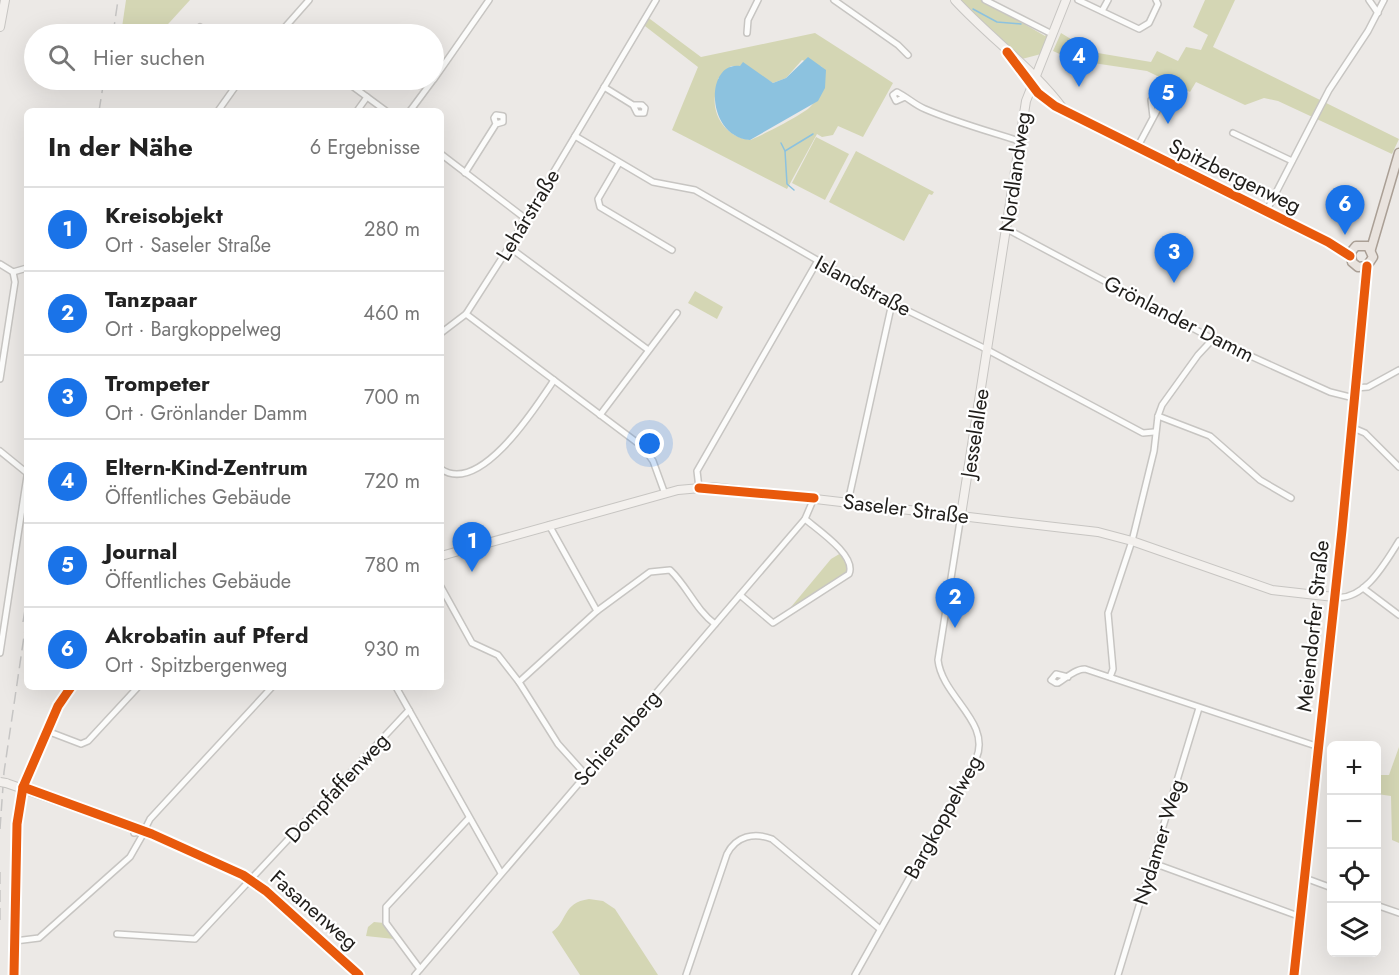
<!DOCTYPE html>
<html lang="de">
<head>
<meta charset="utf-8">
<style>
	:root { --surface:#fff; --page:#f2f2f2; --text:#222; --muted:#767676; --line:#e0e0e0; --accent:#1a73e8 }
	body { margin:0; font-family:Jost,sans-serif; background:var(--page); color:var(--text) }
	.controls { position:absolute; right:18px; bottom:18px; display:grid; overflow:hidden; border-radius:9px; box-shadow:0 6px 24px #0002 }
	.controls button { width:54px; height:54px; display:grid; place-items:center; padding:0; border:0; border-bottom:2px solid var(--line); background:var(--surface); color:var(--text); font:30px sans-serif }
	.you { position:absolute; left:650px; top:444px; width:21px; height:21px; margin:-15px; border:4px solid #fff; border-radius:50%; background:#1a73e8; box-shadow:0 0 0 9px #1a73e833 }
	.badge { display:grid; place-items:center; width:39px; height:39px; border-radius:50%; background:var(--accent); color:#fff; font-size:20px; font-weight:700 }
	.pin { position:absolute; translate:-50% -50px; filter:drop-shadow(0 2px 3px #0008) }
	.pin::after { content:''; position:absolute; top:32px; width:21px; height:18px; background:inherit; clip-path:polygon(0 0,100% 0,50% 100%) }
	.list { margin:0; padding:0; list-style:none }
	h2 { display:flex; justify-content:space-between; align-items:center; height:78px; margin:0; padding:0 24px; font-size:26px }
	h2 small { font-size:20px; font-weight:400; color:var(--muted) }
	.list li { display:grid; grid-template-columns:39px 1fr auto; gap:18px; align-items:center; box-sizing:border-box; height:84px; padding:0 24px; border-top:2px solid var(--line) }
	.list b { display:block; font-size:22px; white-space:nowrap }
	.list p { margin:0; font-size:20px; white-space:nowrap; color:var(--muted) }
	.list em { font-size:20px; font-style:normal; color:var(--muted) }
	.icon { flex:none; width:33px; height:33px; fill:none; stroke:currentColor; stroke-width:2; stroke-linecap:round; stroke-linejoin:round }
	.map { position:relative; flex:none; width:1399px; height:975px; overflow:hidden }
	.search { position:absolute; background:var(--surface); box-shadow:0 6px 24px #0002; left:24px; top:24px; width:420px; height:66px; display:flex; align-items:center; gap:15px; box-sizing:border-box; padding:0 21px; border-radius:33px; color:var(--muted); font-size:22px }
	.panel { position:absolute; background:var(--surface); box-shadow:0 6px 24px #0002; left:24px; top:108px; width:420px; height:582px; border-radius:9px }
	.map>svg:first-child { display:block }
</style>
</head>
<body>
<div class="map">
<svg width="1399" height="975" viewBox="0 0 1399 975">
	<rect width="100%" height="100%" fill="#ece9e6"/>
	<g fill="#d4d6b4" fill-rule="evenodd">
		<path d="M126 0H190L159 34H121Z"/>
		<path d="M959 0H983L1045 36 1047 33 1050 36 1041 54 1022 59 998 40Z"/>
		<path d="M1205 0H1235L1213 47 1399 139 1392 154 1278 101 1264 98 1245 105 1196 82 1190 92 1147 71 1073 60 1053 51 1061 33 1092 52 1151 62 1157 51 1178 61 1186 47 1201 50 1208 35 1193 27Z"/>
		<path d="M646 16 701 57 815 33 893 83 863 137 838 126 833 135 822 137 817 134 787 189 672 130 698 67 641 23ZM802 60 822 67C827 79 819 97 811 106 806 113 759 137 750 140 728 138 712 117 715 96 715 89 719 83 718 78H721L731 66H745L773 83 786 78Z"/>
		<path d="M816 137 849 154 825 200 792 183Z"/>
		<path d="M856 151 934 192 932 195 929 194 904 241 829 202Z"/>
		<path d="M695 291 723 307 717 319 688 303Z"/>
		<path d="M841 553 848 565 847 573 792 610 791 607 831 559Z"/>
		<path d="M1399 747V843L1392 840 1391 796 1377 794 1376 775H1389Z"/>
		<path d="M589 899 603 901 615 909 658 975H580L552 932C568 921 562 903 589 899Z"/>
		<path d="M374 922 384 923 394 939 366 936 368 927Z"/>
	</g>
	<path fill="#8cc2df" d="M808 57 826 70 825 88 818 101 750 140C705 136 705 61 740 66L743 62 773 83 786 78Z"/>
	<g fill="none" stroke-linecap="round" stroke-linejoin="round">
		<g stroke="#8cc2df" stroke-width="1.5">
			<path d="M973 9 997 22 1021 24"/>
			<path d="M781 143 785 151 813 134"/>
			<path d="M785 151 787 184 794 190"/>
		</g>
		<g stroke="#c7c5c2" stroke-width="8">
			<g id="street">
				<path d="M834 0 898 45 908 55"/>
				<path d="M985 0 1052 34"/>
				<path d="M1078 0 1139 29 1149 23 1158 4 1156 0"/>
				<path d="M1369 0 1378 13"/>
				<path d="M1102 11 1108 0"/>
				<path d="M747 33 748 20 758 0"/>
				<path d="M201 34 197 31 200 27 209 34"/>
				<path d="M279 34 309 0"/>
				<path d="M434 79 489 0"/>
				<path d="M344 80 386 111"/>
				<path d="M604 87 633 105 637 113H644L645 108 642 105H633"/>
				<path d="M905 97 896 101 893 95 897 92C907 97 915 105 925 109 955 122 988 131 1019 141"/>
				<path d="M218 111 240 80"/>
				<path d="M357 111 367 97"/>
				<path d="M410 111 433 80"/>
				<path d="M1233 133 1292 161"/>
				<path d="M575 136 653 182 695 190 892 303 982 347 1143 433 1154 432"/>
				<path d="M1137 148 1161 103 1158 96 1151 100 1153 117"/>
				<path d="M441 154 526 219"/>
				<path d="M619 163 598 199 600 207 672 250"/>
				<path d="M465 173 496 124 494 118 496 115 503 116V122L496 124"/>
				<path d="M1267 210 1329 90 1368 31 1384 0"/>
				<path d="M1007 229 1213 339 1330 392 1354 398"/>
				<path d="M509 247 647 349"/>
				<path d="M0 264 13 272 15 282 0 379"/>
				<path d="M13 272 27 268"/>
				<path d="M466 314 643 447 653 461 665 494"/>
				<path d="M441 333 466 314 509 247 656 0"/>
				<path d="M1355 388 1368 387 1399 370"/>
				<path d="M600 415 677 313"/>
				<path d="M1158 416 1210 436 1260 480 1291 498"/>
				<path d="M1351 427 1365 433 1399 467"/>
				<path d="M0 451 27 473"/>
				<path d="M441 469C480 496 536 407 554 380"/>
				<path d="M699 488 697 471 817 262"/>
				<path d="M848 502 892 303"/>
				<path d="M549 525 597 611"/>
				<path d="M441 587 472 643 498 655 519 682 558 744 585 774"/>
				<path d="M1363 588 1399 615"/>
				<path d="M740 595 773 623 849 574C857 556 818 530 805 519"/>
				<path d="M1334 597C1364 602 1385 563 1399 541"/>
				<path d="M0 653 27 476"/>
				<path d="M1068 677 1056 674 1051 680 1056 683H1058C1066 678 1075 669 1085 669L1319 747"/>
				<path d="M1110 677 1113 669 1108 613 1132 541 1154 451 1158 416 1162 405 1198 355 1213 339"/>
				<path d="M519 682 597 611 650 572 670 570C688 587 695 609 715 624"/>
				<path d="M396 687 501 873"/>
				<path d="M47 731 81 744 88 741 138 687"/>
				<path d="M134 833 144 831 150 819 272 687"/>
				<path d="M1153 863 1301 917"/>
				<path d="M1305 878 1332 888"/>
				<path d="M1376 905 1399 913"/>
				<path d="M117 934 195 939 409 710"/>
				<path d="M15 941 39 938 130 857 142 836"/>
				<path d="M420 969 386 923V907L469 818"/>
				<path d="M415 975 805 519 814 498"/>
				<path d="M686 975 727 854C736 836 754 832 772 839L880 929"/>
				<path d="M855 975 976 759C992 722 942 697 938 660L961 515"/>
				<path d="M1118 975 1199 708"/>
			</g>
		</g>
		<g stroke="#c7c5c2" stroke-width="10">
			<g id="secondary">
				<path d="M955 0C990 38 1034 69 1064 110"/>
				<path d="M0 27 5 0"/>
				<path d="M1007 52 1038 93 1055 106 1328 242 1350 256"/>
				<path d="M961 515 1026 101 1066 0"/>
				<path d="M441 556 678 490 712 487 1098 532 1132 541 1272 590 1334 597"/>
				<path d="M6 783 144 831 243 875 266 891 359 975"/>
				<path d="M14 975 17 824 23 787 58 706 71 687"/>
			</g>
		</g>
		<g stroke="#aa9f95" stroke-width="11">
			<g id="primary">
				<path d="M1371 249 1399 153"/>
				<path d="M1294 975 1342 530 1365 281 1367 266 1373 257 1368 246H1356L1351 252 1352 262 1358 267 1367 266"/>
			</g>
		</g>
		<use href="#street" stroke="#fcfcfb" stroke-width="5"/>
		<use href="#secondary" stroke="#f3f0ed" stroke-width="8"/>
		<use href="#primary" stroke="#e9e3de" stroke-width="8"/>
		<g stroke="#c6c5c4" stroke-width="1.5" stroke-dasharray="12 6" stroke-linecap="butt">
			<path d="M113 34 118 0"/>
			<path d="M99 111 104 80"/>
			<path d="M23 622 27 598"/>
			<path d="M0 829 4 772 27 616"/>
			<path d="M0 872V921"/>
		</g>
		<g stroke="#c7c5c2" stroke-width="10" stroke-linecap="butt">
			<path id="secondary-bridge" d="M0 782 6 783"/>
		</g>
		<use href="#secondary-bridge" stroke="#f3f0ed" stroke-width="8"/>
		<g stroke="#fff" stroke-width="13">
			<g id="cycleway">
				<path d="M1007 52 1038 93 1055 106 1328 242 1350 256"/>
				<path d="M699 488 814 498"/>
				<path d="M23 787 152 834 243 875 266 891 359 975"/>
				<path d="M14 975 17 824 23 787 58 706 71 687"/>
				<path d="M1294 975 1342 530 1367 266"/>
			</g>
		</g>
		<use href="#cycleway" stroke="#e8590c" stroke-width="9"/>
	</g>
	<g text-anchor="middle" stroke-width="4.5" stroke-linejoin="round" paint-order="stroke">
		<g font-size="21" fill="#201e1b" stroke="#fff">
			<text transform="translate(1015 172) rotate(-82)" y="7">Nordlandweg</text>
			<text transform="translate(1235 176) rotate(26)" y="7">Spitzbergenweg</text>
			<text transform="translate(528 215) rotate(-59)" y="7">Lehárstraße</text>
			<text transform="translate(863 286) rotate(28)" y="7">Islandstraße</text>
			<text transform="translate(1179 319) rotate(27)" y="7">Grönlander Damm</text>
			<text transform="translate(975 433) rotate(-81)" y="7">Jesselallee</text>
			<text transform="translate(906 509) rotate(7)" y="7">Saseler Straße</text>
			<text transform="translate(1313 626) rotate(-84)" y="7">Meiendorfer Straße</text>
			<text transform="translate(617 738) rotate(-49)" y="7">Schierenberg</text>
			<text transform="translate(337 788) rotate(-47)" y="7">Dompfaffenweg</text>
			<text transform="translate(943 817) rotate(-61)" y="7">Bargkoppelweg</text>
			<text transform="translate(1159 842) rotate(-73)" y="7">Nydamer Weg</text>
			<text transform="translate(314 910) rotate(41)" y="7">Fasanenweg</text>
		</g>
	</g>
</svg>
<div class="controls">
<button>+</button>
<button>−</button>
<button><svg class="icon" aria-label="locate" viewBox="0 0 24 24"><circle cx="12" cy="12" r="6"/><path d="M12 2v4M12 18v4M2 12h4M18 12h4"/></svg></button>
<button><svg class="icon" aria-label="layers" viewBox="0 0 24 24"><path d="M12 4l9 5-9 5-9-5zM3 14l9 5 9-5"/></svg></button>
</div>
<div class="you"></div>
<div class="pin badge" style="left:472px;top:572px">1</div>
<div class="pin badge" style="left:955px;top:628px">2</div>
<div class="pin badge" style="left:1174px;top:283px">3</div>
<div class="pin badge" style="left:1079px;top:87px">4</div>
<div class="pin badge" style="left:1168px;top:124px">5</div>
<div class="pin badge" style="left:1345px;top:235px">6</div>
<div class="search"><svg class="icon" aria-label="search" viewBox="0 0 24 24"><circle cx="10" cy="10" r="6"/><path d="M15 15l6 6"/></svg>Hier suchen</div>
<section class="panel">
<h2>In der Nähe<small>6 Ergebnisse</small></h2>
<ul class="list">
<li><span class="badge">1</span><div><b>Kreisobjekt</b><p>Ort · Saseler Straße</p></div><em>280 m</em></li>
<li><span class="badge">2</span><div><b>Tanzpaar</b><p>Ort · Bargkoppelweg</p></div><em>460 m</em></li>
<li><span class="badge">3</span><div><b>Trompeter</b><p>Ort · Grönlander Damm</p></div><em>700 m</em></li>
<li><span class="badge">4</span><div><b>Eltern-Kind-Zentrum</b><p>Öffentliches Gebäude</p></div><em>720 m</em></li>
<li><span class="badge">5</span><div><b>Journal</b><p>Öffentliches Gebäude</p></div><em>780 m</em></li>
<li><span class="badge">6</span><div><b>Akrobatin auf Pferd</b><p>Ort · Spitzbergenweg</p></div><em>930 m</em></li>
</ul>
</section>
</div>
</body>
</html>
